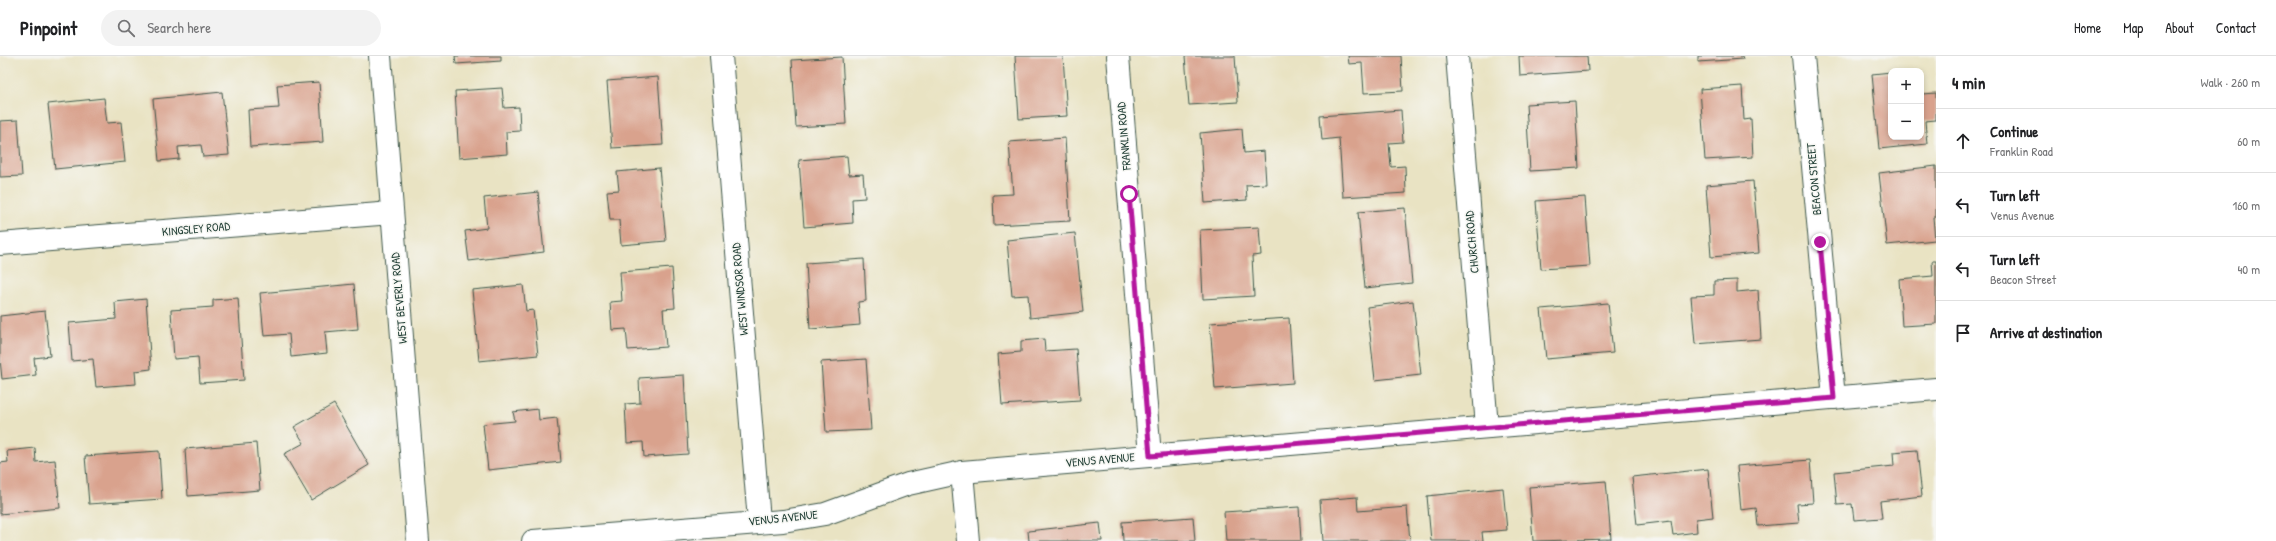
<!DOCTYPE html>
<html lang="en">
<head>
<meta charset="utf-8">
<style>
	:root { --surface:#fff; --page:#f2f2f2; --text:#202124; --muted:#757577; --line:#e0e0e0 }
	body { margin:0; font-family:"Patrick Hand",sans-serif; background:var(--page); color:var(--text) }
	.controls { position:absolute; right:12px; top:12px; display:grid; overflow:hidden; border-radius:8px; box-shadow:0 2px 6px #0003 }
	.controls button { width:36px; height:36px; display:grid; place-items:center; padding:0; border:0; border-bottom:1px solid var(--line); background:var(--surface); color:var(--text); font:20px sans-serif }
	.stop { position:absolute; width:12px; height:12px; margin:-9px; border:3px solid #b5179e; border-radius:50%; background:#fff }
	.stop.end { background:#b5179e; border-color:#fff; box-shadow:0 1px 4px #0008 }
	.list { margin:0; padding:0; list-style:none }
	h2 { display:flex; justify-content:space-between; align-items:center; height:52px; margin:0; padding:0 16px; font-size:17px }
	h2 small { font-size:13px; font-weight:400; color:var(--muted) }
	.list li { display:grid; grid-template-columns:26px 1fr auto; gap:12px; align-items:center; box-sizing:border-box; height:64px; padding:0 16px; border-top:1px solid var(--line) }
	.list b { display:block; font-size:15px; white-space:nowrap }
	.list p { margin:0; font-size:13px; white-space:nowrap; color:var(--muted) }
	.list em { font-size:13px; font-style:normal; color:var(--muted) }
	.icon { flex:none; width:22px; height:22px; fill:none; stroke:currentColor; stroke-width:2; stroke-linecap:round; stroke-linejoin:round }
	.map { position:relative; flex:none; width:1936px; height:485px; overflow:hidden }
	header { display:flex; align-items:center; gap:24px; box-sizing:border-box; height:56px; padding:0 20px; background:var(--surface); border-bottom:1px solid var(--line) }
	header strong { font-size:19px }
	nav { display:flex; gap:22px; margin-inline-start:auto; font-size:14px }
	.search { width:280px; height:36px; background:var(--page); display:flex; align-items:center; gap:10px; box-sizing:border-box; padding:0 14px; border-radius:22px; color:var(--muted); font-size:15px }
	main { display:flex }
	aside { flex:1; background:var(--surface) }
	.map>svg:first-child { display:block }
</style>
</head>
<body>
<header>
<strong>Pinpoint</strong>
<div class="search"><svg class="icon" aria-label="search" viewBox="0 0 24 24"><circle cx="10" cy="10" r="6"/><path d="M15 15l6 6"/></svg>Search here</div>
<nav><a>Home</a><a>Map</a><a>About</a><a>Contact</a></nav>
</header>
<main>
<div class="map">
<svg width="1936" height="485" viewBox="0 0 1936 485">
	<rect width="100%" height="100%" fill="#f6f6f2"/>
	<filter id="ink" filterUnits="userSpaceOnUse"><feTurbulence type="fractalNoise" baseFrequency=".025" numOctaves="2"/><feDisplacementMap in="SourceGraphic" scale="8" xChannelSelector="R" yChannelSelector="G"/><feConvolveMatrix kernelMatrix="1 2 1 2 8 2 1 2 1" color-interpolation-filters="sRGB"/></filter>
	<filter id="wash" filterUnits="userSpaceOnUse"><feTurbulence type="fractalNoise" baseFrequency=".012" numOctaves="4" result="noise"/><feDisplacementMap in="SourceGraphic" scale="16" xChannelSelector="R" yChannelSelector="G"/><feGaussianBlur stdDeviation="0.9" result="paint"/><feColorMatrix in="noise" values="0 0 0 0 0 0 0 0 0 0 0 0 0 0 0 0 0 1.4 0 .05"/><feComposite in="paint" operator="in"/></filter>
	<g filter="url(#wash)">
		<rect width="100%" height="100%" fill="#e9e3c3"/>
		<g id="blocks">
			<g fill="#d9a28d">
				<path d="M455 0H501V5L456 8Z"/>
				<path d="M1015 0H1063L1067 60 1019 63Z"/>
				<path d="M1185 0H1235L1238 46 1189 49Z"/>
				<path d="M1348 0H1401L1403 35 1364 37 1362 7 1349 8Z"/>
				<path d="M1519 0H1587L1588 15 1520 20Z"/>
				<path d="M1698 0H1742L1743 3 1698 6Z"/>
				<path d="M842 1 846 68 796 71 792 4Z"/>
				<path d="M1891 16V81H1921V32L1923 38 1936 37V64L1925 65 1927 88 1879 93 1872 18Z"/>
				<path d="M658 21 663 89 612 92 607 25Z"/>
				<path d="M319 26 323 86 250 91 248 54 279 52 277 29Z"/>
				<path d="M1742 30 1744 64 1751 63 1753 101 1705 104 1700 33Z"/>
				<path d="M502 32 504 52 519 51 520 75 506 76 507 98 459 102 455 35Z"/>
				<path d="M222 36 229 99 203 101 201 89 178 91 179 103 159 105 153 43Z"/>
				<path d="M104 42 107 67 121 66 125 106 55 113 48 48Z"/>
				<path d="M1575 45 1579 112 1530 115 1526 48Z"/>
				<path d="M1401 54 1403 86 1389 87 1391 111 1405 110 1406 137 1343 141 1339 82 1322 84 1320 60Z"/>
				<path d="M18 64 22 120 0 121V65Z"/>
				<path d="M1242 73 1244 97 1264 95 1266 128 1246 129 1247 144 1205 147 1200 77Z"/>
				<path d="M1065 82 1070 165 994 169 993 139 1013 138 1009 86Z"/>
				<path d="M847 100 849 119 863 118 865 142 852 143 853 167 804 171 799 104Z"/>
				<path d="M1936 110V161H1933L1935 184 1887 189 1879 117Z"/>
				<path d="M659 112 666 185 621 189 619 164H610L607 135 619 134 617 116Z"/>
				<path d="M1753 125 1759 197 1711 201 1706 129Z"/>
				<path d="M538 136 544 196 469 205 465 175 487 172 484 142Z"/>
				<path d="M1585 141 1590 210 1541 213 1536 145Z"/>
				<path d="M1405 152 1412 227 1365 232 1358 156Z"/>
				<path d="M1259 171 1261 199 1252 200 1254 240 1203 243 1200 174Z"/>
				<path d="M1075 177 1083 256 1030 262 1028 239 1012 240 1007 184Z"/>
				<path d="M864 203 866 245 858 246 860 269 810 273 806 207Z"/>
				<path d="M1932 205H1936V268L1902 270 1899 223 1933 220Z"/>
				<path d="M672 212 675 252 663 253 666 291 628 294 626 273 612 274 610 246 622 245 620 216Z"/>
				<path d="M1737 224V236L1758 234 1761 283 1695 288 1691 240 1714 239V225Z"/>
				<path d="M354 228 358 273 325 276 327 297 291 301 289 278 264 280 260 237Z"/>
				<path d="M523 229 526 255 533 254 538 299 479 305 472 234Z"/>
				<path d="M238 242 244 324 200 327 198 301 174 303 171 254 213 251V244Z"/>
				<path d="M146 243 151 313 135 315 136 328 96 331 93 303 72 305 69 267 116 263 115 246Z"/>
				<path d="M1413 245 1421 319 1375 324 1367 251Z"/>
				<path d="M1608 247 1613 297 1546 303 1541 253Z"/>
				<path d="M45 255 50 300 34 302 36 319 2 323 0 304V260Z"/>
				<path d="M1289 262 1293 327 1215 333 1210 267Z"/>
				<path d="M1044 283 1045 295 1076 293 1080 344 1002 349 998 298 1021 296V285Z"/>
				<path d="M866 303 871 374 826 376 821 306Z"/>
				<path d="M684 319 688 398 644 401 643 386 627 387 625 348 640 347 639 322Z"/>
				<path d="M334 348 369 409 311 444 284 398 304 387 294 371Z"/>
				<path d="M538 353 539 364 557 362 561 406 488 414 483 368 515 365 513 356Z"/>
				<path d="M256 387 260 434 188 440 185 393Z"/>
				<path d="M35 392 36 406 55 404 60 452 0 458V407L8 406 7 395Z"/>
				<path d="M1917 394 1922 440 1880 445 1882 462 1854 464 1852 448 1837 449 1834 416 1894 410 1893 396Z"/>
				<path d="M159 395 162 443 89 448 85 400Z"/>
				<path d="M1810 404 1813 447 1797 448 1799 467 1758 470 1756 452 1741 454 1737 410Z"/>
				<path d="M1708 413 1713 461 1696 463 1697 476 1673 479 1671 465 1637 469 1632 421Z"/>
				<path d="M1606 425 1611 483 1533 485 1529 431Z"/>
				<path d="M1503 432 1507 474 1482 476 1483 485H1431L1427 440Z"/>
				<path d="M1357 441 1358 455 1407 451 1410 485H1323L1320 444Z"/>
				<path d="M1299 451 1301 485H1226L1224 456Z"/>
				<path d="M1193 461 1195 485H1123L1122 466Z"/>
				<path d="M1100 467 1102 485H1029L1028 475Z"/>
			</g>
		</g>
	</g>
	<g filter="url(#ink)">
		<use href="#blocks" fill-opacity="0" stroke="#3d5649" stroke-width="1"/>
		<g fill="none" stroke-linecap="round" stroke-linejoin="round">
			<g stroke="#3d5649" stroke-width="24">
				<g id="street">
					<path d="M380 0 418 485"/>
					<path d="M721 0 759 465"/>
					<path d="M1118 0 1150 400"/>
					<path d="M1457 0 1487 371"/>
					<path d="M1803 0 1834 342"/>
					<path d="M0 188 392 157"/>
					<path d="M962 416 968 485"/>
					<path d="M533 485 783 465 825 458 908 428 962 416 1936 333"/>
				</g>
			</g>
			<use href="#street" stroke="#fff" stroke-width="22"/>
		</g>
	</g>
	<g fill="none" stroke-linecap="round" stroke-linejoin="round" filter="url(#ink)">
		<path stroke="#b5179e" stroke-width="5" d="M1129 138 1150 400 1834 342 1820 186"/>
	</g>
	<g text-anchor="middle" stroke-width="3" stroke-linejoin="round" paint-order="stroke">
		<g font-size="12" fill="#1f3d34" stroke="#f6f6f2">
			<text transform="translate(1124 80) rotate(-95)" y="4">FRANKLIN ROAD</text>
			<text transform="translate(1814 123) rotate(-95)" y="4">BEACON STREET</text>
			<text transform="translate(196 173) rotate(-5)" y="4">KINGSLEY ROAD</text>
			<text transform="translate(1472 186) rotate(-95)" y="4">CHURCH ROAD</text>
			<text transform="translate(740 233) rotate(-95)" y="4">WEST WINDSOR ROAD</text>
			<text transform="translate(399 242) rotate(-95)" y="4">WEST BEVERLY ROAD</text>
			<text transform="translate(1100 404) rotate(-5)" y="4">VENUS AVENUE</text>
			<text transform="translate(783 462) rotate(-6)" y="4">VENUS AVENUE</text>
		</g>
	</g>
</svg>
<div class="controls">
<button>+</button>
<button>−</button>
</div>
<div class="stop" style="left:1129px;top:138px"></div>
<div class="stop end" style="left:1820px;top:186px"></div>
</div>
<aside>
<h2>4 min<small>Walk · 260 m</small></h2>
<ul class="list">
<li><svg class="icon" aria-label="ahead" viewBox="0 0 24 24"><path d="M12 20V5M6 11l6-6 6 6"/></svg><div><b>Continue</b><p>Franklin Road</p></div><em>60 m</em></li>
<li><svg class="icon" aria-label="left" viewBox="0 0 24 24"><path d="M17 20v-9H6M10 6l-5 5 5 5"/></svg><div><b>Turn left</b><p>Venus Avenue</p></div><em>160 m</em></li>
<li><svg class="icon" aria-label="left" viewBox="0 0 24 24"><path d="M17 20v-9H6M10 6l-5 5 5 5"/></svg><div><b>Turn left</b><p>Beacon Street</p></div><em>40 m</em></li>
<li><svg class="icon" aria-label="arrive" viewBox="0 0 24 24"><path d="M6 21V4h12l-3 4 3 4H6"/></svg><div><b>Arrive at destination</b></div></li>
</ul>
</aside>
</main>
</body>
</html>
